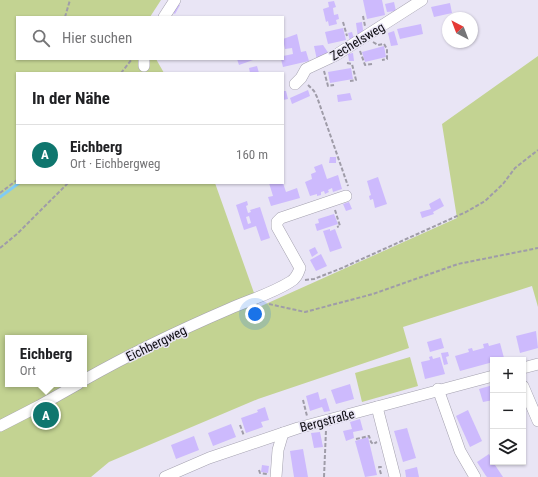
<!DOCTYPE html>
<html lang="de">
<head>
<meta charset="utf-8">
<style>
	:root { --surface:#fff; --page:#f6f6f6; --text:#202124; --muted:#757577; --line:#e0e0e0; --accent:#0f766e }
	body { margin:0; font-family:"Roboto Condensed",sans-serif; background:var(--page); color:var(--text) }
	.controls { position:absolute; right:12px; bottom:12px; display:grid; overflow:hidden; border-radius:0px; box-shadow:0 1px 3px #0004 }
	.controls button { width:36px; height:36px; display:grid; place-items:center; padding:0; border:0; border-bottom:1px solid var(--line); background:var(--surface); color:var(--text); font:20px sans-serif }
	.compass { position:absolute; left:442px; top:12px; width:36px; height:36px; border-radius:50%; background:var(--surface); box-shadow:0 1px 3px #0004; rotate:318deg }
	.you { position:absolute; left:255px; top:314px; width:14px; height:14px; margin:-10px; border:3px solid #fff; border-radius:50%; background:#1a73e8; box-shadow:0 0 0 6px #1a73e833 }
	.badge { display:grid; place-items:center; width:26px; height:26px; border-radius:50%; background:var(--accent); color:#fff; font-size:13px; font-weight:700 }
	.pin { position:absolute; translate:-50% -50%; border:2px solid #fff; box-shadow:0 1px 4px #0006 }
	.popup { position:absolute; left:5px; top:335px; width:82px; height:52px; box-sizing:border-box; display:grid; place-content:center; border-radius:0px; background:var(--surface); filter:drop-shadow(0 1px 3px #0005); font-size:13px; white-space:nowrap; color:var(--muted) }
	.popup b { font-size:15px; color:var(--text) }
	.popup::after { content:''; position:absolute; left:50%; top:100%; margin-left:-8px; border:8px solid transparent; border-top-color:var(--surface) }
	.list { margin:0; padding:0; list-style:none }
	h2 { display:flex; justify-content:space-between; align-items:center; height:52px; margin:0; padding:0 16px; font-size:17px }
	h2 small { font-size:13px; font-weight:400; color:var(--muted) }
	.list li { display:grid; grid-template-columns:26px 1fr auto; gap:12px; align-items:center; box-sizing:border-box; height:60px; padding:0 16px; border-top:1px solid var(--line) }
	.list b { display:block; font-size:15px; white-space:nowrap }
	.list p { margin:0; font-size:13px; white-space:nowrap; color:var(--muted) }
	.list em { font-size:13px; font-style:normal; color:var(--muted) }
	.icon { flex:none; width:22px; height:22px; fill:none; stroke:currentColor; stroke-width:2; stroke-linecap:round; stroke-linejoin:round }
	.map { position:relative; flex:none; width:538px; height:477px; overflow:hidden }
	.search { position:absolute; background:var(--surface); box-shadow:0 1px 3px #0004; left:16px; top:16px; width:268px; height:44px; display:flex; align-items:center; gap:10px; box-sizing:border-box; padding:0 14px; border-radius:0px; color:var(--muted); font-size:15px }
	.panel { position:absolute; background:var(--surface); box-shadow:0 1px 3px #0004; left:16px; top:72px; width:268px; height:112px; border-radius:0px }
	.map>svg:first-child { display:block }
</style>
</head>
<body>
<div class="map">
<svg width="538" height="477" viewBox="0 0 538 477">
	<rect width="100%" height="100%" fill="#e9e5f5"/>
	<g fill="#c3d392" fill-rule="evenodd">
		<path d="M0 0H161L150 17H17V59H156L164 73H17V183H215L259 307 457 218 442 124 538 56V307L532 286 403 327 409 348 258 399 109 462 91 477H0ZM8 338H84V384H8Z"/>
		<path d="M410 357 418 386 362 402 355 373Z"/>
	</g>
	<g fill="none" stroke-linecap="round" stroke-linejoin="round">
		<path stroke="#80cbf4" stroke-width="3" d="M0 197 19 183"/>
	</g>
	<g fill="#cdbafd" fill-rule="evenodd">
		<path d="M363 0H382L385 15 367 19Z"/>
		<path d="M334 1 336 7 333 8 334 15 338 14 339 19 336 20 337 24 329 26 328 21 326 22 323 9 329 7 328 2Z"/>
		<path d="M394 2 396 11 387 12 385 4Z"/>
		<path d="M176 3 180 5 175 14 171 11Z"/>
		<path d="M450 3 452 13 434 17 431 7Z"/>
		<path d="M362 22 363 30 366 33 358 38 356 23Z"/>
		<path d="M421 24 423 34 400 39 397 29Z"/>
		<path d="M343 28 346 40 328 44 325 32Z"/>
		<path d="M394 31 398 45 391 46 388 33Z"/>
		<path d="M352 32 354 39 350 41 348 33Z"/>
		<path d="M297 34 301 52 306 51 309 61 283 67 281 59H283V56L293 54 292 48 285 49 283 39Z"/>
		<path d="M323 45 329 54 317 60 314 46Z"/>
		<path d="M384 46 386 57 365 62 362 52Z"/>
		<path d="M353 53 354 61H349L348 54Z"/>
		<path d="M237 59H253V60L239 65Z"/>
		<path d="M257 66 259 73H250L249 68Z"/>
		<path d="M351 68 353 79 330 83 328 72Z"/>
		<path d="M308 90 310 96 292 104 290 98Z"/>
		<path d="M283 91H286L288 99 283 100Z"/>
		<path d="M350 93 352 100 338 102 337 95Z"/>
		<path d="M330 157H336V163H329Z"/>
		<path d="M322 164 327 179 338 175 342 189 333 192 332 188 328 190 329 192 325 194 324 191 321 192V195L317 196V194L310 196 305 182 312 179 311 174 316 172 314 167Z"/>
		<path d="M378 177 387 204 375 208 373 199 370 200 369 196 371 195 367 181Z"/>
		<path d="M269 183H283L286 192 297 188 300 198 271 206 268 197 273 196Z"/>
		<path d="M440 198 444 206 433 212 434 214 422 218 420 212 431 209 429 204Z"/>
		<path d="M247 201 248 205 246 206 248 213 251 212 250 210 260 207 270 238 261 241 256 226 244 230 236 205ZM249 216 251 223 248 224 246 217Z"/>
		<path d="M349 202 352 209 346 211 343 204Z"/>
		<path d="M334 214 338 224 317 231 315 224 319 223 318 219Z"/>
		<path d="M330 229V231L335 229 342 248 330 252 323 231Z"/>
		<path d="M315 247 318 253 312 257 309 250Z"/>
		<path d="M321 254 327 266 316 271 310 260Z"/>
		<path d="M536 331 538 348 520 353 516 336Z"/>
		<path d="M441 338 444 348 430 352 427 342Z"/>
		<path d="M488 343 489 346 500 343 504 358 493 360V362L460 371 455 356 469 352 468 349 472 348 473 351 484 348 483 344Z"/>
		<path d="M448 352 449 356 446 357 448 364 444 365 441 353Z"/>
		<path d="M432 356 433 359 440 357 445 374 425 379 421 362 430 360 429 357Z"/>
		<path d="M350 384 354 399 336 404 331 390Z"/>
		<path d="M493 385V400L483 402 479 389Z"/>
		<path d="M318 392 320 400 326 398 330 411 324 412 322 407 310 411 306 396Z"/>
		<path d="M265 407 269 420 261 422 263 427 246 433 241 418 258 412 257 410Z"/>
		<path d="M468 410 482 441 470 447 456 416Z"/>
		<path d="M360 419 363 430 353 432 354 438 346 441 343 431 352 429 350 422Z"/>
		<path d="M231 424 236 437 213 446 208 433Z"/>
		<path d="M407 428 416 458 403 462 394 431Z"/>
		<path d="M320 432 323 447 314 448 311 433Z"/>
		<path d="M194 436 199 450 176 459 171 445Z"/>
		<path d="M368 437 377 475 365 477 355 441Z"/>
		<path d="M303 449 308 477H294L290 451Z"/>
		<path d="M489 454 493 462 503 477H487L486 476 477 462Z"/>
		<path d="M262 465 269 466 268 473 261 472Z"/>
		<path d="M417 467 419 477H406L405 470Z"/>
	</g>
	<g fill="none" stroke-linecap="round" stroke-linejoin="round">
		<g stroke="#a4a1af" stroke-width="12">
			<g id="minor">
				<path d="M164 17 175 0"/>
				<path d="M144 59V66"/>
				<path d="M295 84 301 78 306 69 336 55 422 0"/>
				<path d="M523 368 538 364"/>
				<path d="M84 380C130 354 180 330 229 309 249 300 271 294 290 282 296 279 298 274 300 268L277 227V222L281 218 346 196"/>
				<path d="M523 386 538 421"/>
				<path d="M438 389 460 451 475 477"/>
				<path d="M377 407 395 477"/>
				<path d="M0 426 39 406 78 384"/>
				<path d="M165 477 209 458 298 428 493 376"/>
				<path d="M276 477 278 450 283 433"/>
			</g>
		</g>
		<g stroke="#9f9ca8" stroke-width="2" stroke-dasharray="4 2" stroke-linecap="butt">
			<path d="M363 16 365 26"/>
			<path d="M65 17 70 0"/>
			<path d="M343 22 347 36"/>
			<path d="M373 42 378 45 384 44 387 49V59L382 60"/>
			<path d="M360 51 365 65 372 64"/>
			<path d="M347 63 352 64 356 80 350 81"/>
			<path d="M324 71 328 86 334 85"/>
			<path d="M121 73 132 59"/>
			<path d="M308 85 314 91 317 97 348 186"/>
			<path d="M0 193 17 180"/>
			<path d="M335 210 340 226 337 227"/>
			<path d="M0 248 17 234 68 183"/>
			<path d="M305 280 314 279 342 268 466 212 485 201 503 184 515 168 538 150"/>
			<path d="M269 304 305 312 373 294 458 264 538 248"/>
			<path d="M303 400 307 416"/>
			<path d="M240 425 244 436"/>
			<path d="M356 439 369 436 371 442 373 444 377 442"/>
			<path d="M259 470 260 473 267 474"/>
			<path d="M381 474 379 467H383"/>
			<path d="M324 477 326 430"/>
		</g>
		<use href="#minor" stroke="#fff" stroke-width="11"/>
	</g>
	<g text-anchor="middle" stroke-width="3" stroke-linejoin="round" paint-order="stroke">
		<g font-size="13" fill="#0e0d12" stroke="#e9e5f5">
			<text transform="translate(357 41) rotate(-31)" y="5">Zechelsweg</text>
			<text transform="translate(156 343) rotate(-26)" y="5">Eichbergweg</text>
			<text transform="translate(327 420) rotate(-15)" y="5">Bergstraße</text>
		</g>
	</g>
</svg>
<div class="controls">
<button>+</button>
<button>−</button>
<button><svg class="icon" aria-label="layers" viewBox="0 0 24 24"><path d="M12 4l9 5-9 5-9-5zM3 14l9 5 9-5"/></svg></button>
</div>
<svg class="compass" viewBox="-18 -18 36 36"><path d="M0-13l5 13h-10z" fill="#e53935"/><path d="M0 13l5-13h-10z" fill="#757577"/></svg>
<div class="you"></div>
<div class="pin badge" style="left:46px;top:415px">A</div>
<div class="popup"><b>Eichberg</b>Ort</div>
<div class="search"><svg class="icon" aria-label="search" viewBox="0 0 24 24"><circle cx="10" cy="10" r="6"/><path d="M15 15l6 6"/></svg>Hier suchen</div>
<section class="panel">
<h2>In der Nähe<small></small></h2>
<ul class="list">
<li><span class="badge">A</span><div><b>Eichberg</b><p>Ort · Eichbergweg</p></div><em>160 m</em></li>
</ul>
</section>
</div>
</body>
</html>
